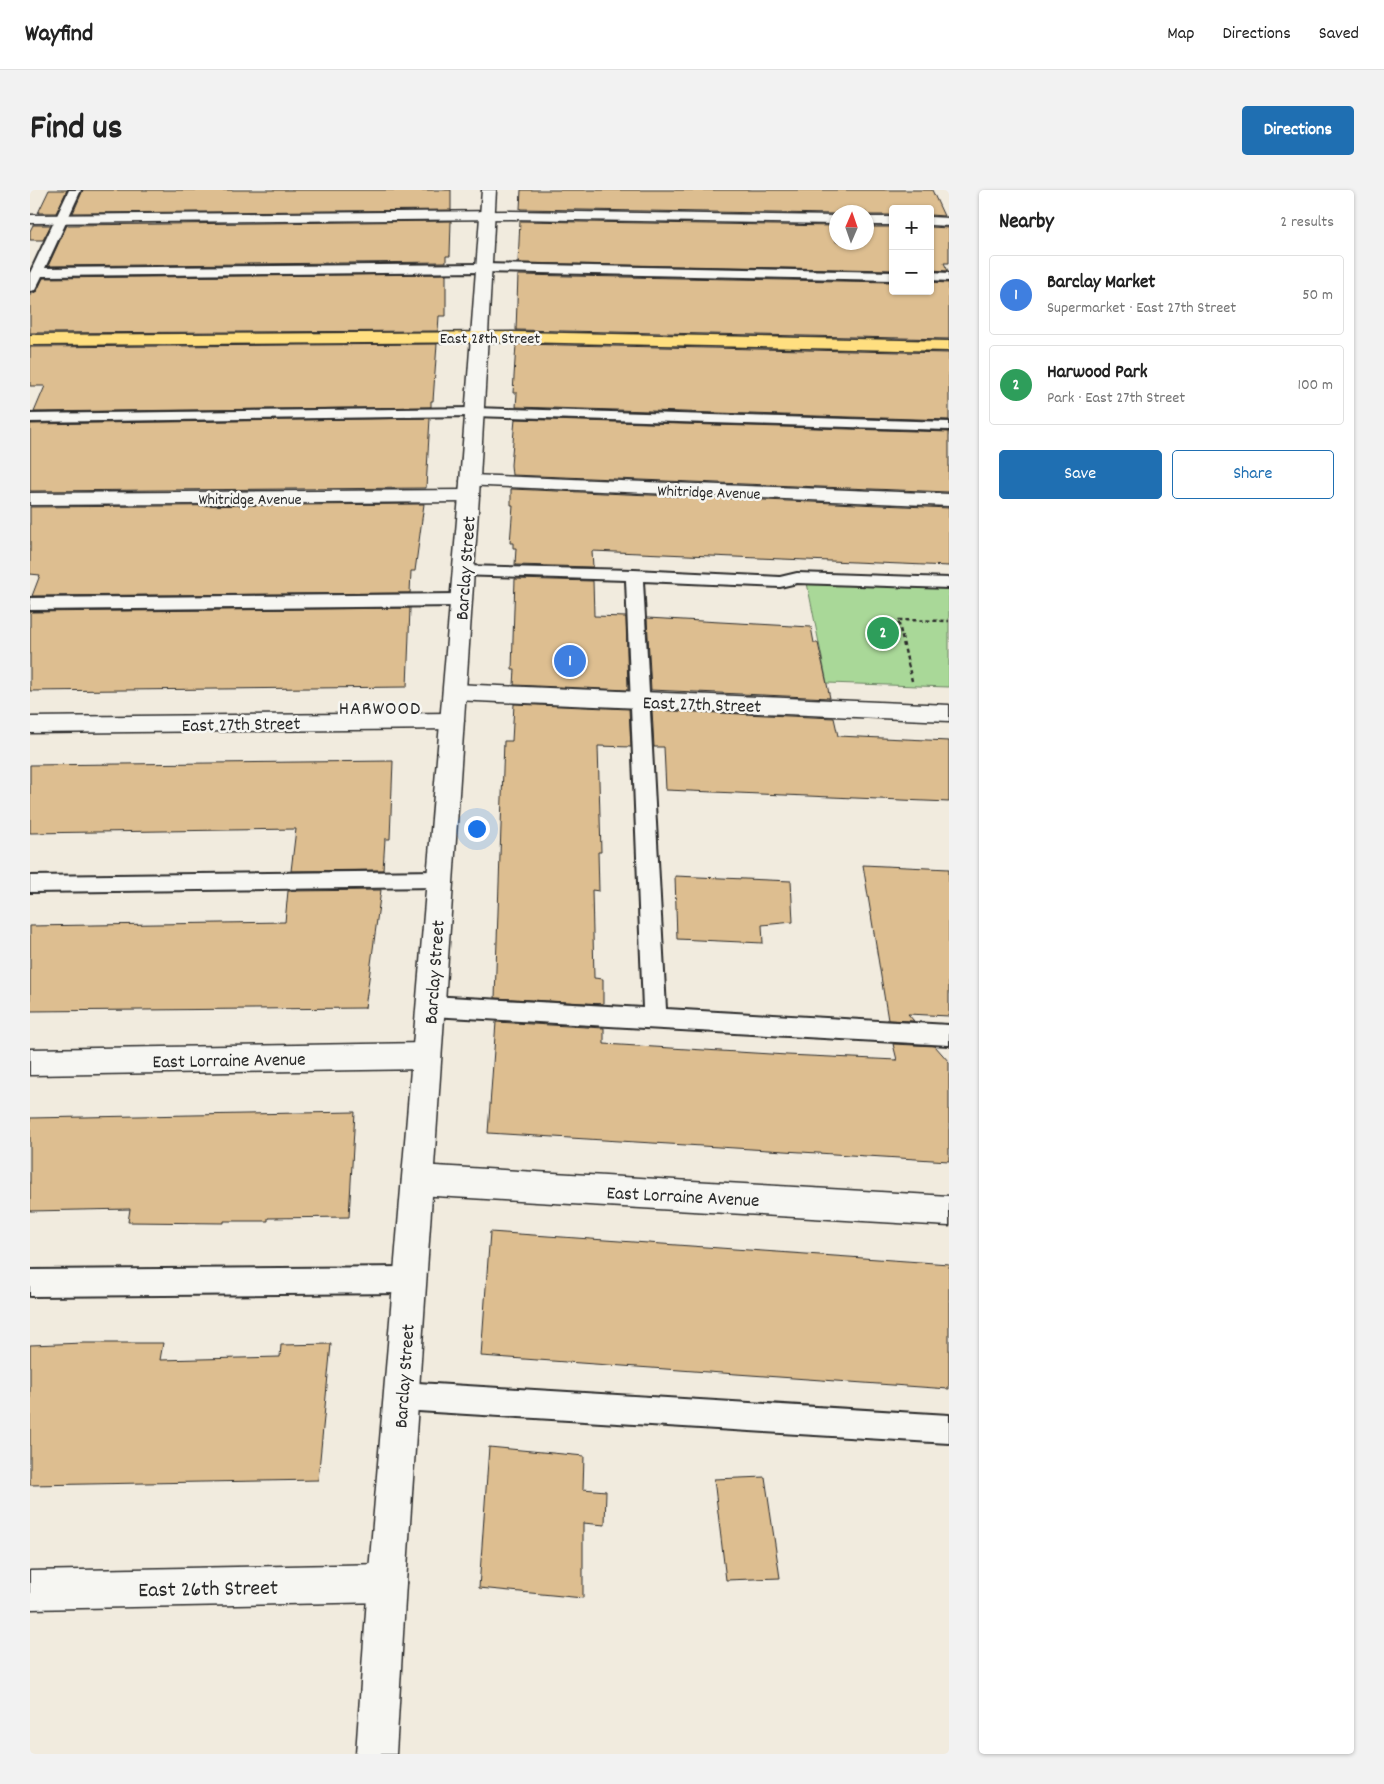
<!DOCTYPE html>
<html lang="en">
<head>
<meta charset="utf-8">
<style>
	:root { --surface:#fff; --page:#f2f2f2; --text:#222; --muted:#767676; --line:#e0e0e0; --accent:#1f6fb2 }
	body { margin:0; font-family:Dekko,sans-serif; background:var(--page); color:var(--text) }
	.controls { position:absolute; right:15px; top:15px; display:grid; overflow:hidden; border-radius:5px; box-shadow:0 1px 4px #0004 }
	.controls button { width:45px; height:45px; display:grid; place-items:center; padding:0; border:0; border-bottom:1px solid var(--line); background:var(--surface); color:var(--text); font:25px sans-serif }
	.compass { position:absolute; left:799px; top:15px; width:45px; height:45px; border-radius:50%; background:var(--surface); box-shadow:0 1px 4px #0004; rotate:2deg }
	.you { position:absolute; left:446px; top:638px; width:18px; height:18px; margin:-12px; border:4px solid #fff; border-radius:50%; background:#1a73e8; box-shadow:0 0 0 8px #1a73e833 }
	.badge { display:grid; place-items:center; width:32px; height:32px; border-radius:50%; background:var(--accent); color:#fff; font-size:16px; font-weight:700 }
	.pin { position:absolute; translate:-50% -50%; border:2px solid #fff; box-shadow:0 1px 5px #0006 }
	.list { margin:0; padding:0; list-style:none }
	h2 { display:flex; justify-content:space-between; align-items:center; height:65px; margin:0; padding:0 20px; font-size:21px }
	h2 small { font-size:16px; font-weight:400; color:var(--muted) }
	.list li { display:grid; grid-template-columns:32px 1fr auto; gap:15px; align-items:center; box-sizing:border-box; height:80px; margin:0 10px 10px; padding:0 10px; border:1px solid var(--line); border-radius:5px }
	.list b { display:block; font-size:19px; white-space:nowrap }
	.list p { margin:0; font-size:16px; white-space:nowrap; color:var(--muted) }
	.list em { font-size:16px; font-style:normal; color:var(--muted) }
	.actions { display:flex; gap:10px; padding:15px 20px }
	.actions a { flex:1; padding:11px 0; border:1px solid var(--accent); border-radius:5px; text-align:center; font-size:18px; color:var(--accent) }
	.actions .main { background:var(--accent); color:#fff }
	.map { position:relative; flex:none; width:919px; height:1564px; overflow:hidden; border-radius:5px }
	header { display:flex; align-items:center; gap:30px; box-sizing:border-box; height:70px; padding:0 25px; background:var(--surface); border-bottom:1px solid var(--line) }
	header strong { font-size:24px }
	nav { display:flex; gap:28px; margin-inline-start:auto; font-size:18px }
	.intro { display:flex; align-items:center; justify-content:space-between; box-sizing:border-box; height:120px; padding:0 30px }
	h1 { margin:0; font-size:35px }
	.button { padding:12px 22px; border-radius:5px; background:var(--accent); color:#fff; font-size:18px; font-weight:700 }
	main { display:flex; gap:30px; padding:0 30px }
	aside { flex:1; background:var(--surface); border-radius:5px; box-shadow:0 1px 4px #0004 }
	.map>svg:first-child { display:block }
</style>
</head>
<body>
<header>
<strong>Wayfind</strong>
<nav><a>Map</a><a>Directions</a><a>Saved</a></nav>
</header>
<div class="intro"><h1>Find us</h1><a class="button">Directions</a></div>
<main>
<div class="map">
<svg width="919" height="1564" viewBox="0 0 919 1564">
	<rect width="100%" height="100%" fill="#f1ebde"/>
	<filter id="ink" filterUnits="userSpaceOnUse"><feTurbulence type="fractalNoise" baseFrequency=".02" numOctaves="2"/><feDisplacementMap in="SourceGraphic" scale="10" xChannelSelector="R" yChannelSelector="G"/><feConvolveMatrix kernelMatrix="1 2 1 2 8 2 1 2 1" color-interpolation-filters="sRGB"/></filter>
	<g filter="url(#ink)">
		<path fill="#a9d898" stroke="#6a8262" d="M776 388 919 393V497L797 493Z"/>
		<g fill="#ddbe90" stroke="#2b2b2b">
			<path d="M19 0H37L26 23H8Z"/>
			<path d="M53 0H421V20L43 23Z"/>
			<path d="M491 0H902L914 26 900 25V19H863V25H836V22H806V24L490 19Z"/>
			<path d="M421 31 420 66H416V72L18 76 37 35Z"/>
			<path d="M490 31 806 36V52H836V37H863V80L488 73Z"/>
			<path d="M3 35H21L13 50H0V41Z"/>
			<path d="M900 37 919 38V73H914L918 81 900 80Z"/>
			<path d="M416 84V126H409L408 141 0 143V105L7 101 13 88Z"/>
			<path d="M488 85 863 92V101H900V92L919 93V149L486 140Z"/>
			<path d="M407 154 403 211H401V217L4 222 15 196H0V157Z"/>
			<path d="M486 154 919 163V230L486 217 487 203H483Z"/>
			<path d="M400 228 396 298 0 301V234Z"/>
			<path d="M485 229 919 242V302L482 285 481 275Z"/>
			<path d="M481 299 919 318V376L562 361 563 377 485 375 486 358H483V353H480L483 315H481Z"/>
			<path d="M394 314 385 381H381L380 403 2 406 10 385 0 384V317Z"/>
			<path d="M485 389 563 391 564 426 596 427 598 500 484 495 485 479H482Z"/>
			<path d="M380 418 377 497 0 501V422Z"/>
			<path d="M617 428 781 437 784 453H788L800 508 621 500Z"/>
			<path d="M484 514 599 519 601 557 568 556 571 662H568L569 701 562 700 564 788 573 789V814L465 808 474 551H482Z"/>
			<path d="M622 520 804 528 808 546 919 551V612L636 600 634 557H624Z"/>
			<path d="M363 571 360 649H355L353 680 261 681 266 639 0 643V575Z"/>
			<path d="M833 675 919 679V826L878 824 884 831 858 830Z"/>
			<path d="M645 686 761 691 763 732 732 735 733 753 647 749Z"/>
			<path d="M351 700 335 818 0 821V736L255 732 258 701Z"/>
			<path d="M466 832 574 838V854L757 865 867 870 863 854 905 856 919 872V971L458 943Z"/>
			<path d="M325 922 319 1027 238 1028V1031H194V1033L98 1032 100 1019 0 1021V928Z"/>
			<path d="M460 1042 919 1074V1199L451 1166Z"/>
			<path d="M54 1153H133L130 1170 250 1167 251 1155 301 1154 288 1290 0 1295V1155Z"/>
			<path d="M459 1257 554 1266 553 1299 576 1301 575 1335 553 1333V1408L449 1398Z"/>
			<path d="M735 1287 750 1388 696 1390 684 1289Z"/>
		</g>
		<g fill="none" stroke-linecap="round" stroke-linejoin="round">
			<g stroke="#2b2b2b" stroke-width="4">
				<g id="service">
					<path d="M39 0H51L15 78 454 74 863 82V90L454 82 12 86 5 100 0 101V83Z"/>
					<path d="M900 82 919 83V91L900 90Z"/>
					<path d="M443 218 919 232V240L443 226 0 232V224Z"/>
					<path d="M433 376 604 380 750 387 767 383 919 388V398L767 393 750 397 613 391 636 819 919 835V855L401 826 393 823 390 816 393 809 401 806 613 818 596 390 427 385 425 381 427 377Z"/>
					<path d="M431 404 437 406 440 410 437 414 431 416 0 420V408Z"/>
					<path d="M410 681 417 683 421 689 417 695 410 697 0 702V686Z"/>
					<path d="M380 1077 389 1081 393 1090 389 1099 380 1103 0 1106V1080Z"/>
					<path d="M371 1192 919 1225V1253L371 1220 361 1216 357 1206 361 1196Z"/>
				</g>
			</g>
			<g stroke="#2b2b2b" stroke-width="3">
				<g id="minor">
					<path d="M481 21 806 26V34L481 29 0 33V25Z"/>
					<rect x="836" y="27" width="27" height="8"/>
					<path d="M900 27 919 28V36L900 35Z"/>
					<path d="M440 285 919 304V316L433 295 430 291 433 287Z"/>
					<path d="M439 300 446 302 449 306 446 310 439 312 0 315V303Z"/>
					<path d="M424 494 919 515V531L424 510 416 508 413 502 416 496Z"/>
					<path d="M422 523 430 525 434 531 430 537 422 539 0 543V527Z"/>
					<path d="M397 853 407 857 411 866 407 875 397 879 0 885V859Z"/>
					<path d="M388 975 919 1006V1036L388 1005 377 1000 372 990 377 980Z"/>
					<path d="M357 1374 370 1380 376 1393 370 1406 357 1412 0 1419V1381Z"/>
				</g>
			</g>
			<g stroke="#2b2b2b" stroke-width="3">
				<path id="tertiary" d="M452 0H466L449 306 376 1393 366 1564H326L338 1393 429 306Z"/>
			</g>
			<g stroke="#2b2b2b" stroke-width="3">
				<path id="primary" d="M486 142 919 151V161L486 152 0 155V145Z"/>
			</g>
			<path stroke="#2b2b2b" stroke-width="2.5" stroke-dasharray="4 3" stroke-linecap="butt" d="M882 491 868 430 919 431"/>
			<use href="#service" fill="#f6f6f2" fill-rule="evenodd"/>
			<use href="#minor" fill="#f6f6f2" fill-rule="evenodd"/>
			<use href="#tertiary" fill="#f6f6f2" fill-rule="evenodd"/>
			<use href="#primary" fill="#ffdf80" fill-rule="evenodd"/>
		</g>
	</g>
	<g text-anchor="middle" stroke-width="5" stroke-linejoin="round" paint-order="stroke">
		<g font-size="16" fill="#2b2b2b" stroke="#f6f6f2">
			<text x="460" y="153">East 28th Street</text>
			<text transform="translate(679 301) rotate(2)" y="6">Whitridge Avenue</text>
			<text x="220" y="314">Whitridge Avenue</text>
		</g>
		<g font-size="19" fill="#2b2b2b" stroke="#f6f6f2">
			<text transform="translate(434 378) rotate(-86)" y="7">Barclay Street</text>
			<text transform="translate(672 513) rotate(2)" y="7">East 27th Street</text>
			<text transform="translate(211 533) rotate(-1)" y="7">East 27th Street</text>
			<text transform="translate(403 782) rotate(-86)" y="7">Barclay Street</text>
			<text transform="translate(199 869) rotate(-1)" y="7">East Lorraine Avenue</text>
			<text transform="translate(653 1005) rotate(3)" y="7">East Lorraine Avenue</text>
			<text transform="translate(373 1186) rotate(-86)" y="7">Barclay Street</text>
		</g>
		<g font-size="20" letter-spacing="1" fill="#2b2b2b" stroke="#f6f6f2">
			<text x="350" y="524">HARWOOD</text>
		</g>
		<g font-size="22" fill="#2b2b2b" stroke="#f6f6f2">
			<text transform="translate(178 1397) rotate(-1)" y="8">East 26th Street</text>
		</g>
	</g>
</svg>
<div class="controls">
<button>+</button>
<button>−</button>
</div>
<svg class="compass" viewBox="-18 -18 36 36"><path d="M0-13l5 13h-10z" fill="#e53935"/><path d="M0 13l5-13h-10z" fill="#767676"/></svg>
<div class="you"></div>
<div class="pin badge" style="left:540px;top:471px;background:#3f7fe0">1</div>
<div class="pin badge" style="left:853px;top:443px;background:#2e9e5b">2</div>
</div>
<aside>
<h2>Nearby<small>2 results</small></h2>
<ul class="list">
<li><span class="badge" style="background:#3f7fe0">1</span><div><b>Barclay Market</b><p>Supermarket · East 27th Street</p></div><em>50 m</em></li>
<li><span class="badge" style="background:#2e9e5b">2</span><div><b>Harwood Park</b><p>Park · East 27th Street</p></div><em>100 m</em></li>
</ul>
<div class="actions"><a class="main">Save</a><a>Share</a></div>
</aside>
</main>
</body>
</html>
